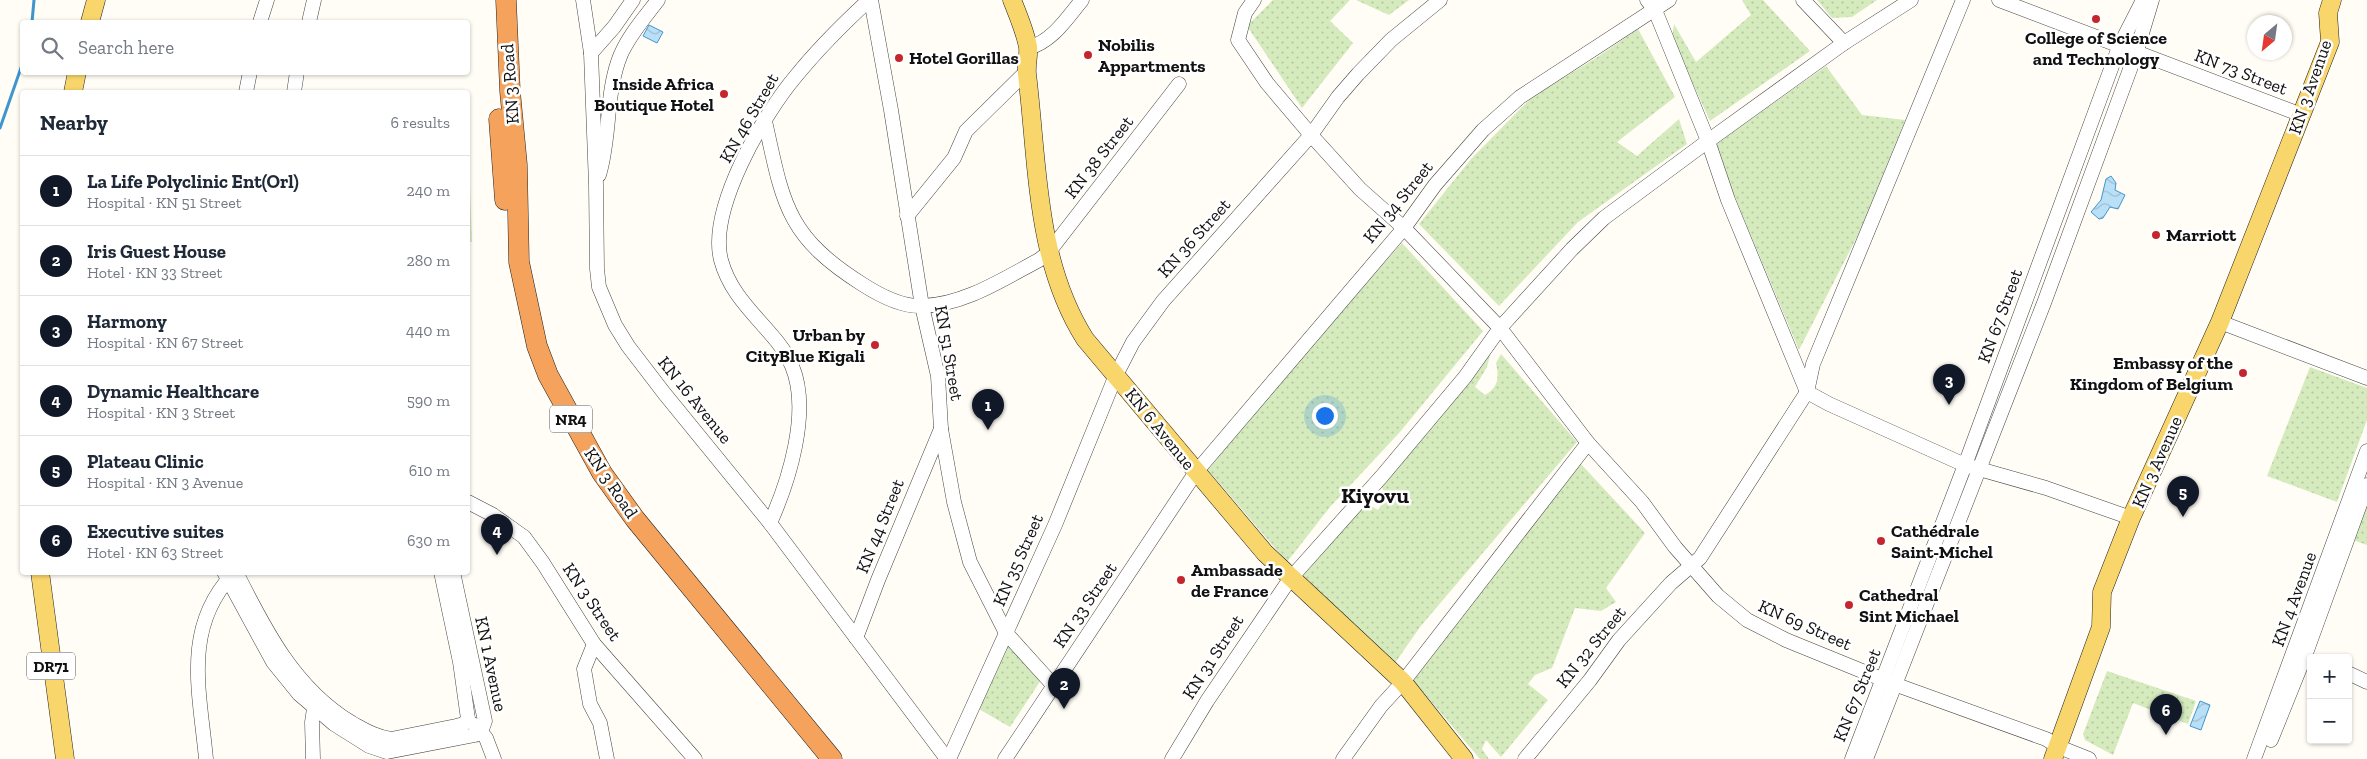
<!DOCTYPE html>
<html lang="en">
<head>
<meta charset="utf-8">
<style>
	:root { --surface:#fff; --page:#f6f6f7; --text:#1f2937; --muted:#747a83; --line:#e0e1e3; --accent:#111827 }
	body { margin:0; font-family:"Zilla Slab",serif; background:var(--page); color:var(--text) }
	.controls { position:absolute; right:15px; bottom:15px; display:grid; overflow:hidden; border-radius:5px; box-shadow:0 1px 4px #0004 }
	.controls button { width:45px; height:45px; display:grid; place-items:center; padding:0; border:0; border-bottom:1px solid var(--line); background:var(--surface); color:var(--text); font:25px sans-serif }
	.compass { position:absolute; left:2247px; top:15px; width:45px; height:45px; border-radius:50%; background:var(--surface); box-shadow:0 1px 4px #0004; rotate:209deg }
	.you { position:absolute; left:1324px; top:415px; width:18px; height:18px; margin:-12px; border:4px solid #fff; border-radius:50%; background:#1a73e8; box-shadow:0 0 0 8px #1a73e833 }
	.badge { display:grid; place-items:center; width:32px; height:32px; border-radius:50%; background:var(--accent); color:#fff; font-size:16px; font-weight:700 }
	.pin { position:absolute; translate:-50% -41px; filter:drop-shadow(0 1px 2px #0008) }
	.pin::after { content:''; position:absolute; top:26px; width:18px; height:15px; background:inherit; clip-path:polygon(0 0,100% 0,50% 100%) }
	.list { margin:0; padding:0; list-style:none }
	h2 { display:flex; justify-content:space-between; align-items:center; height:65px; margin:0; padding:0 20px; font-size:21px }
	h2 small { font-size:16px; font-weight:400; color:var(--muted) }
	.list li { display:grid; grid-template-columns:32px 1fr auto; gap:15px; align-items:center; box-sizing:border-box; height:70px; padding:0 20px; border-top:1px solid var(--line) }
	.list b { display:block; font-size:19px; white-space:nowrap }
	.list p { margin:0; font-size:16px; white-space:nowrap; color:var(--muted) }
	.list em { font-size:16px; font-style:normal; color:var(--muted) }
	.icon { flex:none; width:28px; height:28px; fill:none; stroke:currentColor; stroke-width:2; stroke-linecap:round; stroke-linejoin:round }
	.map { position:relative; flex:none; width:2367px; height:759px; overflow:hidden }
	.search { position:absolute; background:var(--surface); box-shadow:0 1px 4px #0004; left:20px; top:20px; width:450px; height:55px; display:flex; align-items:center; gap:12px; box-sizing:border-box; padding:0 18px; border-radius:5px; color:var(--muted); font-size:19px }
	.panel { position:absolute; background:var(--surface); box-shadow:0 1px 4px #0004; left:20px; top:90px; width:450px; height:485px; border-radius:5px }
	.map>svg:first-child { display:block }
</style>
</head>
<body>
<div class="map">
<svg width="2367" height="759" viewBox="0 0 2367 759">
	<defs>
		<pattern id="green-dots" width="8" height="8" patternUnits="userSpaceOnUse" patternTransform="scale(1.25)"><rect width="8" height="8" fill="#d5ebbd"/><path d="M2 2h.1M6 6h.1" fill="none" stroke="#b6c8a1" stroke-width="1.8" stroke-linecap="round"/></pattern>
		<pattern id="water-waves" width="16" height="10" patternUnits="userSpaceOnUse" patternTransform="scale(1.25)"><rect width="16" height="10" fill="#b9e0f7"/><path d="M0 5q4-4 8 0t8 0" fill="none" stroke="#9ebfd3"/></pattern>
	</defs>
	<rect width="100%" height="100%" fill="#fffdf5"/>
	<g fill="url(#green-dots)">
		<path d="M1273 0H1350L1330 21 1353 43 1302 108 1247 26Z"/>
		<path d="M1356 0H1409L1389 15Z"/>
		<path d="M1742 0H1763L1810 51 1710 121 1672 38 1674 24 1696 62 1751 15Z"/>
		<path d="M1817 0H1877L1852 17 1832 18Z"/>
		<path d="M1638 29 1675 97 1617 142 1637 156 1679 119 1687 144 1578 222 1499 306 1419 224 1471 159 1532 97 1596 58Z"/>
		<path d="M1826 66 1862 115 1905 120 1860 231 1799 350 1734 195 1716 144Z"/>
		<path d="M468 187H470L472 242H468Z"/>
		<path d="M1402 243 1483 331 1400 432 1330 507 1287 562 1208 470 1307 350Z"/>
		<path d="M1491 351 1487 367 1475 387 1485 395C1499 387 1499 377 1496 363L1501 354 1577 442 1420 627 1395 663 1303 576 1366 503 1378 510 1387 496 1380 485Z"/>
		<path d="M2310 367 2367 388V420L2337 502 2267 476Z"/>
		<path d="M1580 463 1645 533 1606 588 1616 602 1601 611 1575 608 1552 668 1535 675 1528 684 1548 700 1501 757 1486 740 1482 749 1489 759H1480L1413 680Z"/>
		<path d="M2367 502V545L2353 540Z"/>
		<path d="M1006 643 1041 680 1010 727 977 708Z"/>
		<path d="M2107 671 2196 701 2188 724 2133 703 2113 755 2085 740 2083 734Z"/>
	</g>
	<g fill="url(#water-waves)" stroke="#3f96cf">
		<path d="M649 25 663 32 657 43 643 36Z"/>
		<path d="M2111 176 2116 183 2115 190 2125 195 2118 209 2110 207 2103 218 2099 219 2091 212 2101 200 2106 179Z"/>
		<path d="M2200 701 2210 705 2201 730 2190 726Z"/>
	</g>
	<g fill="none" stroke-linecap="round" stroke-linejoin="round">
		<g stroke="#3f96cf" stroke-width="3">
			<path d="M32 22 34 0"/>
			<path d="M0 128 22 65"/>
		</g>
		<g stroke="#444" stroke-width="15">
			<g id="minor">
				<path d="M583 0 591 53 596 185 597 269 599 287 615 325 628 346 664 393 770 523 947 759"/>
				<path d="M871 0 891 110 922 306 938 376 941 429 954 502 970 562 1006 633 1054 686"/>
				<path d="M1254 0 1245 13 1238 40 1267 83 1311 135 1360 189 1404 228 1500 328 1588 443 1642 502 1675 547 1718 596 1747 620 1786 640 1894 684 2046 739 2059 747 2089 759"/>
				<path d="M1647 0 1655 10 1708 141 1728 200 1807 392 1829 404 1965 465 2046 488 2131 518"/>
				<path d="M1803 0 1844 43"/>
				<path d="M1999 0 2302 115"/>
				<path d="M260 22 267 0"/>
				<path d="M309 22 314 0"/>
				<path d="M1028 48C1052 42 1067 18 1082 0"/>
				<path d="M591 53 614 27 633 0"/>
				<path d="M246 92 250 72"/>
				<path d="M294 92 297 72"/>
				<path d="M765 121C783 203 786 236 862 284 879 295 901 307 922 306 964 305 1003 279 1039 260L1048 253 1179 84"/>
				<path d="M599 175C611 136 605 92 621 54 630 34 645 17 658 0"/>
				<path d="M907 216 954 158 966 131 1027 71"/>
				<path d="M2220 322 2367 378"/>
				<path d="M468 502 493 515 524 537 543 563 594 644 695 759"/>
				<path d="M770 523C789 481 811 411 792 366 787 353 778 342 769 332 749 309 729 290 721 260 708 209 763 115 796 76 818 49 844 23 869 0"/>
				<path d="M224 572 273 662 299 694 334 724 369 746 387 752 475 735 481 732"/>
				<path d="M236 572C265 630 295 689 352 723 365 730 376 737 391 739L456 726 464 724 468 719"/>
				<path d="M441 572 460 662 468 719"/>
				<path d="M453 572 485 721 481 732"/>
				<path d="M856 638 878 580 941 429"/>
				<path d="M594 644 584 669 590 704 600 723 607 759"/>
				<path d="M2348 673 2367 682"/>
				<path d="M475 725 486 738 494 759"/>
				<path d="M2271 740 2306 653 2367 485"/>
				<path d="M206 759C200 693 182 629 232 575"/>
				<path d="M313 759 312 722 315 702"/>
				<path d="M949 759 1055 525 1116 375 1133 342 1163 301 1311 135 1338 97 1358 74 1391 40 1440 0"/>
				<path d="M1005 759 1196 472 1404 228 1435 185 1483 130 1520 97 1669 0"/>
				<path d="M1172 759 1207 701 1290 579 1382 476 1465 377 1500 328 1572 249 1604 218 1708 141 1844 43 1911 0"/>
				<path d="M1343 759 1381 706 1403 682 1588 443"/>
				<path d="M1525 759 1590 680 1619 640 1671 583 1700 558 1807 392 1813 364 1963 0"/>
				<path d="M1852 759 1965 465 2119 47 2143 0"/>
				<path d="M1866 759 2044 303 2136 53 2152 0"/>
				<path d="M2254 759 2367 451"/>
			</g>
		</g>
		<g stroke="#222" stroke-width="19">
			<g id="major">
				<path d="M1012 0C1018 15 1025 31 1028 47 1029 56 1026 65 1027 74 1038 163 1035 260 1085 339L1265 553 1403 682 1464 759"/>
				<path d="M90 22 96 0"/>
				<path d="M73 92 77 72"/>
				<path d="M40 572 65 759"/>
				<path d="M2053 759 2101 627 2102 592 2131 518 2220 322 2330 42 2328 13 2332 0"/>
			</g>
		</g>
		<g stroke="#222" stroke-width="21">
			<g id="highway">
				<path d="M506 0 510 91 517 165 519 262 537 346 548 375 602 473 635 519 832 759"/>
				<path d="M499 119 505 200"/>
			</g>
		</g>
		<use href="#minor" stroke="#fff" stroke-width="14"/>
		<use href="#major" stroke="#f9d66b" stroke-width="18"/>
		<use href="#highway" stroke="#f5a25d" stroke-width="20"/>
	</g>
	<g fill="#c4262e" stroke="#fff" stroke-width="2">
		<circle cx="2096" cy="19" r="5"/>
		<circle cx="1088" cy="55" r="5"/>
		<circle cx="899" cy="58" r="5"/>
		<circle cx="724" cy="94" r="5"/>
		<circle cx="2156" cy="235" r="5"/>
		<circle cx="875" cy="345" r="5"/>
		<circle cx="2243" cy="373" r="5"/>
		<circle cx="1881" cy="541" r="5"/>
		<circle cx="1181" cy="580" r="5"/>
		<circle cx="1849" cy="605" r="5"/>
	</g>
	<g text-anchor="middle" stroke-width="5" stroke-linejoin="round" paint-order="stroke">
		<g fill="#fff" stroke="#585858" stroke-width="1">
			<rect x="550" y="405.5" width="42" height="27" rx="4"/>
			<rect x="27" y="652.5" width="48" height="27" rx="4"/>
		</g>
		<g font-size="16" font-weight="bold" fill="#111">
			<text x="571" y="425">NR4</text>
			<text x="51" y="672">DR71</text>
		</g>
		<g font-size="18" font-weight="bold" fill="#111" stroke="#fff" text-anchor="start">
			<text x="2096" y="44" text-anchor="middle">College of Science<tspan x="2096" dy="21">and Technology</tspan></text>
			<text x="1098" y="51">Nobilis<tspan x="1098" dy="21">Appartments</tspan></text>
			<text x="909" y="64">Hotel Gorillas</text>
			<text x="714" y="90" text-anchor="end">Inside Africa<tspan x="714" dy="21">Boutique Hotel</tspan></text>
			<text x="2166" y="241">Marriott</text>
			<text x="865" y="341" text-anchor="end">Urban by<tspan x="865" dy="21">CityBlue Kigali</tspan></text>
			<text x="2233" y="369" text-anchor="end">Embassy of the<tspan x="2233" dy="21">Kingdom of Belgium</tspan></text>
			<text x="1891" y="537">Cathédrale<tspan x="1891" dy="21">Saint-Michel</tspan></text>
			<text x="1191" y="576">Ambassade<tspan x="1191" dy="21">de France</tspan></text>
			<text x="1859" y="601">Cathedral<tspan x="1859" dy="21">Sint Michael</tspan></text>
		</g>
		<g font-size="18" fill="#111" stroke="#fff">
			<text transform="translate(2241 72) rotate(21)" y="6">KN 73 Street</text>
			<text transform="translate(510 84) rotate(-94)" y="6">KN 3 Road</text>
			<text transform="translate(2310 87) rotate(-71)" y="6">KN 3 Avenue</text>
			<text transform="translate(749 118) rotate(-60)" y="6">KN 46 Street</text>
			<text transform="translate(1099 157) rotate(-52)" y="6">KN 38 Street</text>
			<text transform="translate(1398 202) rotate(-51)" y="6">KN 34 Street</text>
			<text transform="translate(1194 238) rotate(-48)" y="6">KN 36 Street</text>
			<text transform="translate(2000 316) rotate(-70)" y="6">KN 67 Street</text>
			<text transform="translate(949 353) rotate(80)" y="6">KN 51 Street</text>
			<text transform="translate(695 400) rotate(51)" y="6">KN 16 Avenue</text>
			<text transform="translate(1160 429) rotate(51)" y="6">KN 6 Avenue</text>
			<text transform="translate(2157 462) rotate(-66)" y="6">KN 3 Avenue</text>
			<text transform="translate(611 483) rotate(56)" y="6">KN 3 Road</text>
			<text transform="translate(880 526) rotate(-68)" y="6">KN 44 Street</text>
			<text transform="translate(1018 560) rotate(-66)" y="6">KN 35 Street</text>
			<text transform="translate(2294 599) rotate(-70)" y="6">KN 4 Avenue</text>
			<text transform="translate(592 602) rotate(56)" y="6">KN 3 Street</text>
			<text transform="translate(1085 605) rotate(-56)" y="6">KN 33 Street</text>
			<text transform="translate(1805 625) rotate(24)" y="6">KN 69 Street</text>
			<text transform="translate(1591 647) rotate(-51)" y="6">KN 32 Street</text>
			<text transform="translate(1213 657) rotate(-57)" y="6">KN 31 Street</text>
			<text transform="translate(491 664) rotate(78)" y="6">KN 1 Avenue</text>
			<text transform="translate(1857 695) rotate(-68)" y="6">KN 67 Street</text>
		</g>
		<g font-size="22" font-weight="bold" fill="#111" stroke="#fff">
			<text x="1375" y="503">Kiyovu</text>
		</g>
	</g>
</svg>
<div class="controls">
<button>+</button>
<button>−</button>
</div>
<svg class="compass" viewBox="-18 -18 36 36"><path d="M0-13l5 13h-10z" fill="#e53935"/><path d="M0 13l5-13h-10z" fill="#747a83"/></svg>
<div class="you"></div>
<div class="pin badge" style="left:988px;top:430px">1</div>
<div class="pin badge" style="left:1064px;top:709px">2</div>
<div class="pin badge" style="left:1949px;top:405px">3</div>
<div class="pin badge" style="left:497px;top:555px">4</div>
<div class="pin badge" style="left:2183px;top:517px">5</div>
<div class="pin badge" style="left:2166px;top:735px">6</div>
<div class="search"><svg class="icon" aria-label="search" viewBox="0 0 24 24"><circle cx="10" cy="10" r="6"/><path d="M15 15l6 6"/></svg>Search here</div>
<section class="panel">
<h2>Nearby<small>6 results</small></h2>
<ul class="list">
<li><span class="badge">1</span><div><b>La Life Polyclinic Ent(Orl)</b><p>Hospital · KN 51 Street</p></div><em>240 m</em></li>
<li><span class="badge">2</span><div><b>Iris Guest House</b><p>Hotel · KN 33 Street</p></div><em>280 m</em></li>
<li><span class="badge">3</span><div><b>Harmony</b><p>Hospital · KN 67 Street</p></div><em>440 m</em></li>
<li><span class="badge">4</span><div><b>Dynamic Healthcare</b><p>Hospital · KN 3 Street</p></div><em>590 m</em></li>
<li><span class="badge">5</span><div><b>Plateau Clinic</b><p>Hospital · KN 3 Avenue</p></div><em>610 m</em></li>
<li><span class="badge">6</span><div><b>Executive suites</b><p>Hotel · KN 63 Street</p></div><em>630 m</em></li>
</ul>
</section>
</div>
</body>
</html>
